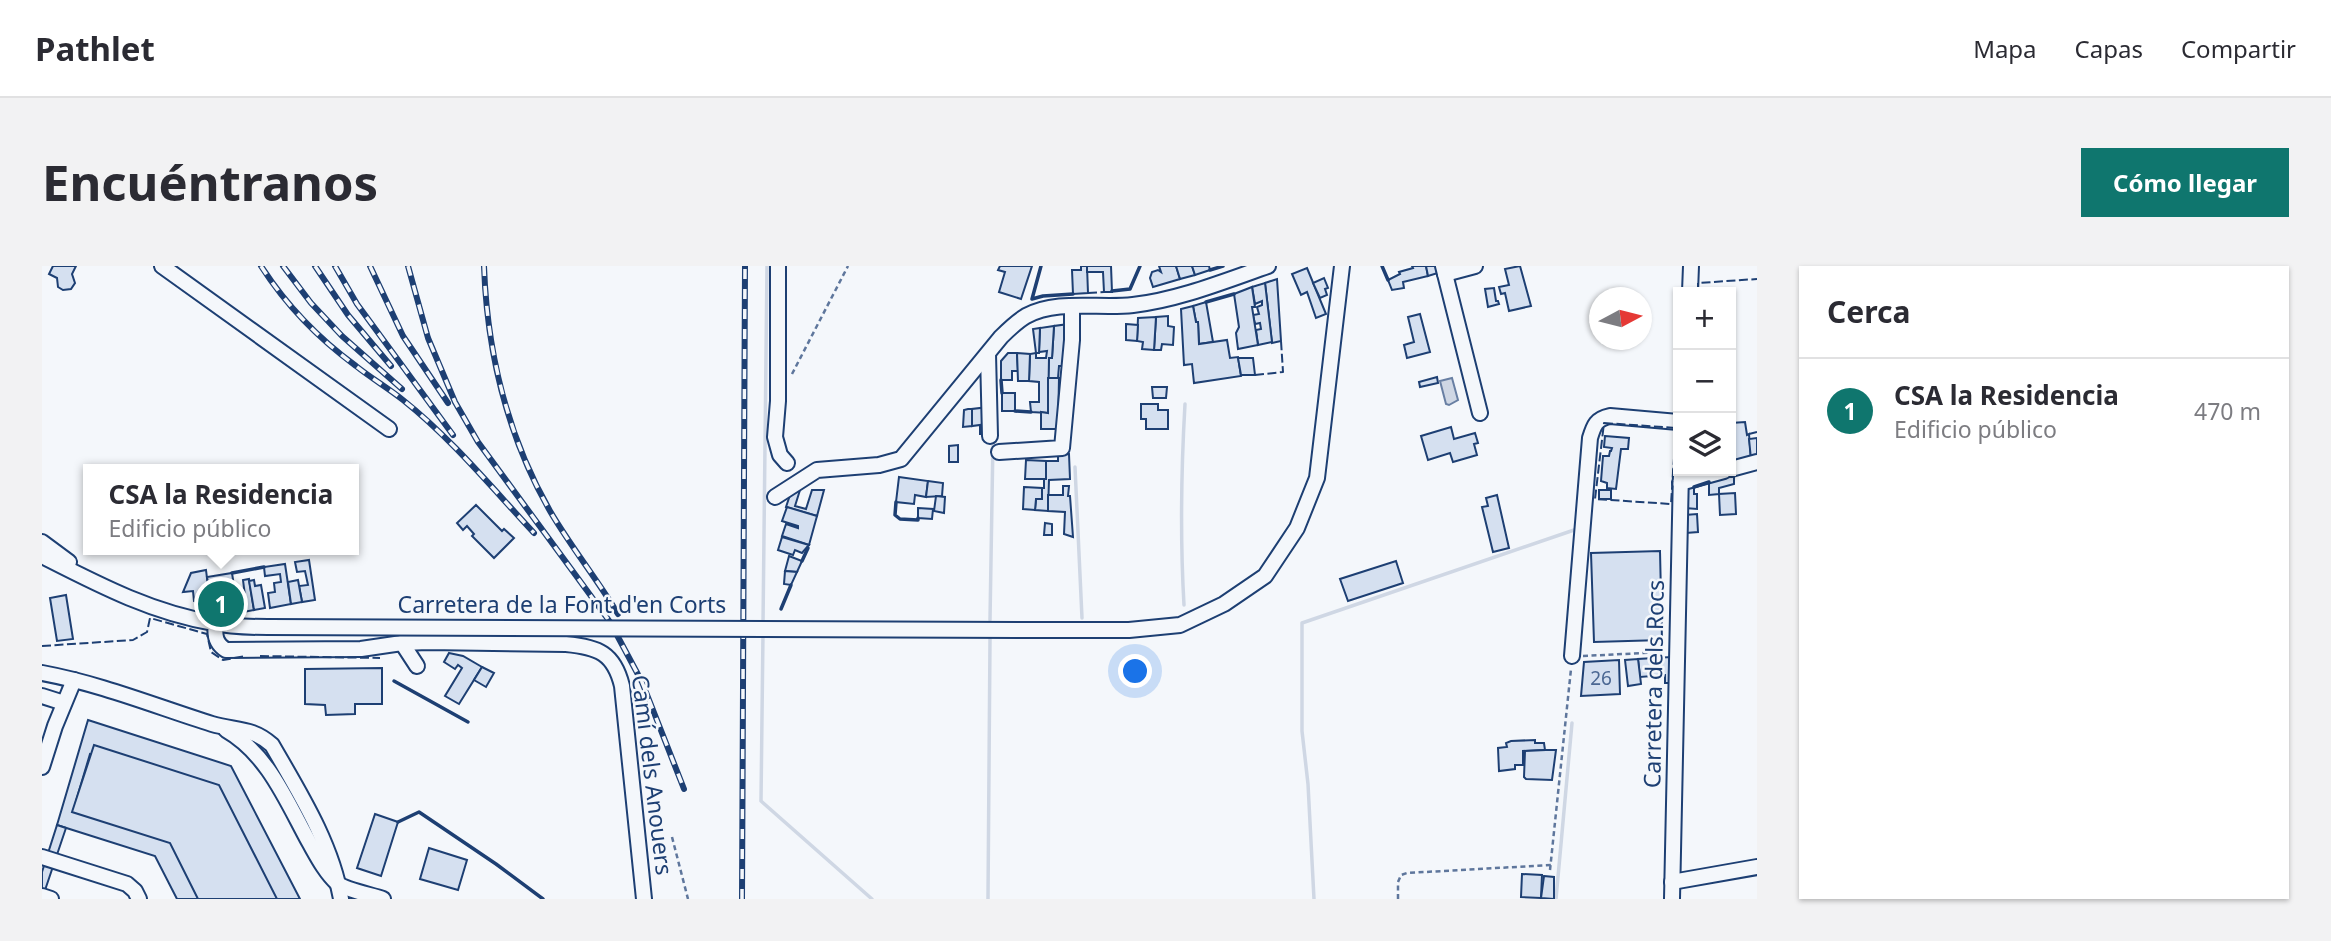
<!DOCTYPE html>
<html lang="es">
<head>
<meta charset="utf-8">
<style>
	:root { --surface:#fff; --page:#f2f2f3; --text:#2b2b33; --muted:#7c7c81; --line:#e1e1e2; --accent:#0f766e }
	body { margin:0; font-family:"Noto Sans",sans-serif; background:var(--page); color:var(--text) }
	.controls { position:absolute; right:21px; top:21px; display:grid; overflow:hidden; border-radius:0px; box-shadow:0 2px 5px #0004 }
	.controls button { width:63px; height:63px; display:grid; place-items:center; padding:0; border:0; border-bottom:2px solid var(--line); background:var(--surface); color:var(--text); font:35px sans-serif }
	.compass { position:absolute; left:1547px; top:21px; width:63px; height:63px; border-radius:50%; background:var(--surface); box-shadow:0 2px 5px #0004; rotate:83deg }
	.you { position:absolute; left:1094px; top:406px; width:24px; height:24px; margin:-18px; border:5px solid #fff; border-radius:50%; background:#1a73e8; box-shadow:0 0 0 10px #1a73e833 }
	.badge { display:grid; place-items:center; width:46px; height:46px; border-radius:50%; background:var(--accent); color:#fff; font-size:23px; font-weight:700 }
	.pin { position:absolute; translate:-50% -50%; border:4px solid #fff; box-shadow:0 2px 7px #0006 }
	.popup { position:absolute; left:41px; top:198px; width:276px; height:91px; box-sizing:border-box; display:grid; place-content:center; border-radius:0px; background:var(--surface); filter:drop-shadow(0 2px 5px #0005); font-size:23px; white-space:nowrap; color:var(--muted) }
	.popup b { font-size:26px; color:var(--text) }
	.popup::after { content:''; position:absolute; left:50%; top:100%; margin-left:-14px; border:14px solid transparent; border-top-color:var(--surface) }
	.list { margin:0; padding:0; list-style:none }
	h2 { display:flex; justify-content:space-between; align-items:center; height:91px; margin:0; padding:0 28px; font-size:30px }
	h2 small { font-size:23px; font-weight:400; color:var(--muted) }
	.list li { display:grid; grid-template-columns:46px 1fr auto; gap:21px; align-items:center; box-sizing:border-box; height:105px; padding:0 28px; border-top:2px solid var(--line) }
	.list b { display:block; font-size:26px; white-space:nowrap }
	.list p { margin:0; font-size:23px; white-space:nowrap; color:var(--muted) }
	.list em { font-size:23px; font-style:normal; color:var(--muted) }
	.icon { flex:none; width:38px; height:38px; fill:none; stroke:currentColor; stroke-width:2; stroke-linecap:round; stroke-linejoin:round }
	.map { position:relative; flex:none; width:1715px; height:633px; overflow:hidden; border-radius:0px }
	header { display:flex; align-items:center; gap:42px; box-sizing:border-box; height:98px; padding:0 35px; background:var(--surface); border-bottom:2px solid var(--line) }
	header strong { font-size:33px }
	nav { display:flex; gap:38px; margin-inline-start:auto; font-size:24px }
	.intro { display:flex; align-items:center; justify-content:space-between; box-sizing:border-box; height:168px; padding:0 42px }
	h1 { margin:0; font-size:49px }
	.button { padding:18px 32px; border-radius:0px; background:var(--accent); color:#fff; font-size:24px; font-weight:700 }
	main { display:flex; gap:42px; padding:0 42px }
	aside { flex:1; background:var(--surface); border-radius:0px; box-shadow:0 2px 5px #0004 }
	.map>svg:first-child { display:block }
</style>
</head>
<body>
<header>
<strong>Pathlet</strong>
<nav><a>Mapa</a><a>Capas</a><a>Compartir</a></nav>
</header>
<div class="intro"><h1>Encuéntranos</h1><a class="button">Cómo llegar</a></div>
<main>
<div class="map">
<svg width="1715" height="633" viewBox="0 0 1715 633">
	<rect width="100%" height="100%" fill="#f4f7fb"/>
	<path fill="#cfd7e4" stroke="#687fa3" stroke-width="2" d="M1410 112 1416 134 1407 139 1404 138 1398 115Z"/>
	<g fill="none" stroke-linecap="round" stroke-linejoin="round">
		<g stroke="#cfd7e4" stroke-width="3.5">
			<path d="M1033 201 1040 352"/>
			<path d="M1142 339C1138 270 1139 207 1143 138"/>
			<path d="M948 354 951 174"/>
			<path d="M721 359 725 0"/>
			<path d="M721 367 719 535 830 633"/>
			<path d="M946 633 948 373"/>
			<path d="M1272 633 1266 518 1260 465V357L1535 263"/>
			<path d="M1514 633 1530 457"/>
		</g>
	</g>
	<g fill="#d5e0f0" stroke="#1d3f73" stroke-width="2" fill-rule="evenodd">
		<path d="M11 0H34L30 8 33 17 29 23 21 24 16 21 15 12 7 8Z"/>
		<path d="M958 0H990L979 33 957 26 963 6 956 4Z"/>
		<path d="M1039 0H1045L1046 27 1031 28 1030 4H1039Z"/>
		<path d="M1045 0H1069L1070 26H1062L1061 6H1045Z"/>
		<path d="M1117 0H1134L1138 13 1111 21 1108 12 1110 6 1116 4 1119 6Z"/>
		<path d="M1134 0H1150L1153 9 1138 13Z"/>
		<path d="M1150 0H1167L1168 4 1153 9Z"/>
		<path d="M1370 0H1384L1386 10 1361 16 1362 22 1350 24 1346 14 1358 8 1357 6 1371 2Z"/>
		<path d="M1384 0H1398L1399 6 1386 10Z"/>
		<path d="M1478 0 1489 40 1467 45 1463 27 1459 28 1457 21 1467 19 1463 3Z"/>
		<path d="M1265 2 1284 48 1274 52 1265 26 1259 29 1250 8Z"/>
		<path d="M1282 12 1286 22 1283 23 1285 29 1278 32 1271 17Z"/>
		<path d="M1235 13 1239 75 1230 77 1223 17Z"/>
		<path d="M1223 17 1230 76 1216 79 1214 64 1219 63 1218 57 1213 58 1211 49 1217 48 1215 41 1220 39V35L1213 38 1210 21Z"/>
		<path d="M1210 21 1213 41H1210L1216 79 1196 83 1194 67 1197 61 1192 28Z"/>
		<path d="M1452 22 1454 35H1456L1457 38 1446 41 1443 23Z"/>
		<path d="M1164 36 1171 76 1157 78 1156 56H1154L1151 40Z"/>
		<path d="M1151 40 1154 56H1156L1157 78 1185 74 1188 92 1196 91 1199 110 1152 117 1150 98 1142 99 1139 43Z"/>
		<path d="M1378 48 1388 86 1365 92 1362 79 1372 76 1366 51Z"/>
		<path d="M1126 50V60L1132 61 1131 79 1120 78 1119 84H1112L1114 51Z"/>
		<path d="M1114 51 1112 84 1100 83 1101 76 1095 75 1096 52Z"/>
		<path d="M1027 58 1021 100H1017L1016 112H1006L1007 92H1010L1012 60Z"/>
		<path d="M1084 58 1096 59 1095 75 1084 74Z"/>
		<path d="M1012 60 1010 92H1007L1006 147 989 146 988 136H997V116L987 115 988 88 994 87V92H1004L1005 85 997 86 998 62Z"/>
		<path d="M998 62 997 87H994L991 63Z"/>
		<path d="M966 87H975L976 105H970V114H959V95Z"/>
		<path d="M975 87 988 88 987 115H976Z"/>
		<path d="M1196 92H1211L1213 109H1199Z"/>
		<path d="M1395 111 1396 117 1378 121 1377 116Z"/>
		<path d="M1006 112H1017L1016 163H999V146L1006 147Z"/>
		<path d="M1110 121H1125L1124 132H1111Z"/>
		<rect x="960" y="127" width="13" height="18"/>
		<path d="M1099 138H1116V144H1126V163H1104V153H1099Z"/>
		<path d="M947 141 946 168H938V159L930 160V143Z"/>
		<path d="M926 143H930V160L921 161 922 144Z"/>
		<path d="M1703 156 1705 169 1707 168 1709 193 1689 198V157Z"/>
		<path d="M1409 161 1412 173 1433 167 1436 177 1432 178 1435 189 1411 196 1408 187 1386 194 1379 170Z"/>
		<path d="M1563 170 1587 172 1586 183H1579L1574 223 1565 222V217L1559 215 1561 190H1567L1568 185H1569L1570 182 1562 181Z"/>
		<path d="M1715 172V190L1709 193 1707 173Z"/>
		<path d="M916 179V196H907V180Z"/>
		<path d="M1027 188 1028 213 1007 214 1006 245 993 244 994 233H1000V222H1002V213H1004V195H1016V189Z"/>
		<path d="M984 194 1004 195V213H983Z"/>
		<path d="M1692 209V218L1677 222V228L1667 229V216Z"/>
		<path d="M857 211 886 215 884 231 873 229 872 238 854 236Z"/>
		<path d="M886 215 901 217 900 230 884 231Z"/>
		<path d="M1021 220H1027L1026 230H1028L1031 271 1022 268 1023 246 1006 245V229H1021Z"/>
		<path d="M982 221 1000 222V233H994L993 244 981 243Z"/>
		<path d="M1652 221V228H1655V243L1643 242 1644 223Z"/>
		<path d="M758 224 753 240 764 243 770 224H782L775 250 744 241 748 229Z"/>
		<rect x="1557" y="224" width="12" height="9"/>
		<path d="M1693 227 1694 248 1678 249 1677 228Z"/>
		<path d="M1455 229 1467 282 1451 286 1440 241 1446 240 1444 232Z"/>
		<path d="M894 230 903 231 902 247 892 245Z"/>
		<path d="M434 239 460 265 462 263 472 272 452 292 430 270 432 268 425 260 421 264 415 257Z"/>
		<path d="M745 241 775 250 767 279 740 270 744 258 756 262V260L740 255Z"/>
		<path d="M876 242 891 243 890 253 876 252Z"/>
		<path d="M1655 248 1656 266 1644 267 1643 249Z"/>
		<path d="M1003 257 1010 258V269H1002Z"/>
		<path d="M740 271 767 279 766 280 760 287 753 284 751 289 736 284Z"/>
		<path d="M1618 285 1620 374 1552 376 1549 287Z"/>
		<path d="M747 290 760 295 755 306 743 305Z"/>
		<path d="M267 294 273 334 260 336 257 320 266 319 263 305 255 306 253 296Z"/>
		<path d="M1354 295 1361 317 1306 335 1298 313Z"/>
		<path d="M243 298 249 338 228 342 226 327 233 326 232 317 239 316 238 308 223 310 222 301Z"/>
		<path d="M164 304 165 312 170 343 152 335 151 325 141 326 149 307Z"/>
		<path d="M743 305 755 306 749 319 742 318Z"/>
		<path d="M190 307 196 347 170 343 165 311ZM186 318 188 333 182 334 179 319Z"/>
		<path d="M207 313 212 344 196 347 194 332 203 330 201 314Z"/>
		<path d="M212 314 213 320 219 319 223 342 212 344 207 315Z"/>
		<path d="M256 314 260 336 249 338 246 316Z"/>
		<path d="M24 329 31 373 15 375 8 332Z"/>
		<path d="M407 387 421 390 440 401 417 438 403 430 420 402 416 399 413 403 402 396Z"/>
		<path d="M1629 391V417H1623V409L1598 411 1596 393Z"/>
		<path d="M1596 393 1599 418 1586 420 1583 394Z"/>
		<path d="M1577 394 1578 428 1539 430 1542 396Z"/>
		<path d="M440 401 452 407 444 421 432 414Z"/>
		<path d="M340 402V438H313V448L284 449 283 439 263 438V403Z"/>
		<path d="M46 454 189 500 258 633H223L169 527 48 488 34 535 136 568 170 633H135L113 590 15 559Z"/>
		<path d="M1493 474V477H1502L1503 484 1481 485V499H1473V503L1457 505 1456 482 1465 481 1464 477 1469 475Z"/>
		<path d="M52 479 177 519 235 633H156L128 577 30 546Z"/>
		<path d="M1504 484H1514L1510 514 1484 513 1482 511 1483 485Z"/>
		<path d="M333 548 356 556 339 610 315 602Z"/>
		<path d="M15 559 24 562 0 633V606Z"/>
		<path d="M387 582 425 594 416 624 378 613Z"/>
		<path d="M1480 608 1500 609 1499 632 1479 631Z"/>
		<path d="M1502 610 1512 611V633L1499 632Z"/>
	</g>
	<g fill="none" stroke-linecap="round" stroke-linejoin="round">
		<g stroke="#1d3f73" stroke-width="18">
			<g id="minor">
				<path d="M120 0 347 163"/>
				<path d="M736 0V135L733 171 738 189 745 197"/>
				<path d="M1401 0 1438 147"/>
				<path d="M1403 8 1433 0"/>
				<path d="M1648 26 1649 0"/>
				<path d="M946 88 948 170"/>
				<path d="M957 186 1020 182 1030 74V40"/>
				<path d="M1689 203 1715 196"/>
				<path d="M1638 217 1682 205"/>
				<path d="M733 231 775 204 837 199 859 193 959 71C967 63 974 56 984 50 1015 33 1057 43 1091 39 1136 34 1183 15 1226 0"/>
				<path d="M0 276 27 296"/>
				<path d="M0 290C55 318 110 347 172 357 189 361 208 361 226 361"/>
				<path d="M174 358C172 370 174 378 184 384L319 383 360 377 386 376 524 378C556 381 572 387 580 420L602 633"/>
				<path d="M988 364H1087L1138 359 1182 338 1223 310 1255 262 1275 212 1300 0"/>
				<path d="M360 377 375 400"/>
				<path d="M1530 390 1548 172C1552 159 1554 153 1568 150L1636 156"/>
				<path d="M0 407C59 418 113 440 170 458 194 465 210 461 230 479 257 526 290 578 299 633"/>
				<path d="M0 430 22 437"/>
				<path d="M184 464C226 488 245 536 267 576 275 590 283 606 295 617 303 624 330 629 341 633"/>
				<path d="M0 501 13 460 32 414"/>
				<path d="M0 591 85 618 93 625 97 633"/>
				<path d="M1630 616 1715 601"/>
				<path d="M0 630 9 633"/>
				<path d="M1630 633 1639 205"/>
			</g>
		</g>
		<g stroke="#5e769c" stroke-width="2.5" stroke-dasharray="5 3.5" stroke-linecap="butt">
			<path d="M750 108 806 0"/>
			<path d="M1541 390 1622 386"/>
			<path d="M630 571 646 633"/>
			<path d="M1508 604 1529 403"/>
			<path d="M1356 633V616L1359 609 1365 607 1509 599"/>
		</g>
		<use href="#minor" stroke="#f4f7fb" stroke-width="14"/>
		<g stroke="#1d3f73" stroke-width="6">
			<g id="rail">
				<path d="M219 0C244 39 277 73 314 100 329 112 346 122 361 134 410 173 450 222 492 267"/>
				<path d="M241 0 269 37 300 70 360 123"/>
				<path d="M273 0 306 49 349 100"/>
				<path d="M293 0 315 38 411 169"/>
				<path d="M328 0 361 70 406 137"/>
				<path d="M366 0 386 72 413 136 436 176 568 356 600 416 642 523"/>
				<path d="M442 0C445 86 466 171 508 245 529 281 555 313 576 348"/>
				<path d="M700 633 703 0"/>
			</g>
		</g>
		<use href="#rail" stroke="#f4f7fb" stroke-width="3.5" stroke-dasharray="10" stroke-linecap="butt"/>
		<g stroke="#1d3f73" stroke-width="18" stroke-linecap="butt">
			<path id="minor-bridge" d="M226 361 988 364"/>
		</g>
		<use href="#minor-bridge" stroke="#f4f7fb" stroke-width="14"/>
		<g stroke="#1d3f73" stroke-width="2" stroke-dasharray="9 3.5" stroke-linecap="butt">
			<path d="M1656 26V17L1715 13"/>
			<path d="M1046 27 1062 26"/>
			<path d="M1213 109 1241 106 1239 75"/>
			<path d="M1562 157 1634 162 1629 238 1553 233Z"/>
			<path d="M1707 168 1715 166"/>
			<path d="M0 380 91 374 105 366 108 352 165 368 169 386 181 394 204 390"/>
			<path d="M218 390 338 392"/>
		</g>
		<g stroke="#1d3f73" stroke-width="3.5">
			<path d="M999 0 990 33 1001 30 1031 28"/>
			<path d="M1340 0 1346 14"/>
			<path d="M1168 4 1181 0"/>
			<path d="M1070 25 1088 23 1098 0"/>
			<path d="M1164 36 1192 28"/>
			<path d="M959 114 960 127"/>
			<path d="M973 145 989 146"/>
			<path d="M1652 221 1667 216"/>
			<path d="M854 236 853 249 858 253 876 254V252"/>
			<path d="M760 295 766 282"/>
			<path d="M190 307 222 301"/>
			<path d="M739 343 749 319"/>
			<path d="M352 415 426 456"/>
			<path d="M356 556 377 546 454 598 501 633"/>
		</g>
	</g>
	<g text-anchor="middle" stroke-width="5" stroke-linejoin="round" paint-order="stroke">
		<g font-size="19" fill="#4b6792">
			<text x="1559" y="419">26</text>
		</g>
		<g font-size="23" fill="#1d3f73" stroke="#f4f7fb">
			<text x="520" y="347">Carretera de la Font d'en Corts</text>
			<text transform="translate(1612 418) rotate(-89)" y="8">Carretera dels Rocs</text>
			<text transform="translate(610 509) rotate(83)" y="8">Camí dels Anouers</text>
		</g>
	</g>
</svg>
<div class="controls">
<button>+</button>
<button>−</button>
<button><svg class="icon" aria-label="layers" viewBox="0 0 24 24"><path d="M12 4l9 5-9 5-9-5zM3 14l9 5 9-5"/></svg></button>
</div>
<svg class="compass" viewBox="-18 -18 36 36"><path d="M0-13l5 13h-10z" fill="#e53935"/><path d="M0 13l5-13h-10z" fill="#7c7c81"/></svg>
<div class="you"></div>
<div class="pin badge" style="left:179px;top:338px">1</div>
<div class="popup"><b>CSA la Residencia</b>Edificio público</div>
</div>
<aside>
<h2>Cerca<small></small></h2>
<ul class="list">
<li><span class="badge">1</span><div><b>CSA la Residencia</b><p>Edificio público</p></div><em>470 m</em></li>
</ul>
</aside>
</main>
</body>
</html>
